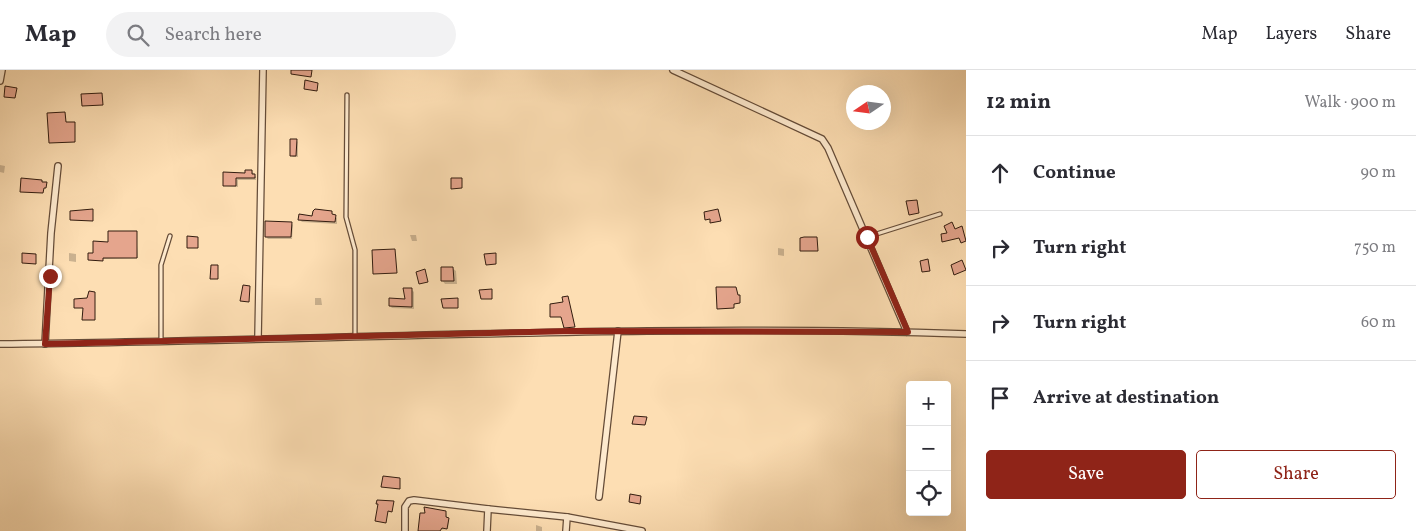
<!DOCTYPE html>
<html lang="en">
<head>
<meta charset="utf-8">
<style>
	:root { --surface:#fff; --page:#f2f2f3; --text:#2b2b33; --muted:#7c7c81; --line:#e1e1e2; --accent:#8f2418 }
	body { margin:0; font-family:Vollkorn,serif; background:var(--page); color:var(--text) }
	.controls { position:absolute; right:15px; bottom:15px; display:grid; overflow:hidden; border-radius:5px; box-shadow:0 5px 20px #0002 }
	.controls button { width:45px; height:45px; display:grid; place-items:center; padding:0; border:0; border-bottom:1px solid var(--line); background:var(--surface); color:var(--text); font:25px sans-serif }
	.compass { position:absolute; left:846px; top:15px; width:45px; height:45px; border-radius:50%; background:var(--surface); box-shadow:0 5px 20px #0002; rotate:257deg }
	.stop { position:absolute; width:15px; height:15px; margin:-11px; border:4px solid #8f2418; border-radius:50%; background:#fff }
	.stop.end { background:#8f2418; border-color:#fff; box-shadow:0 1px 5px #0008 }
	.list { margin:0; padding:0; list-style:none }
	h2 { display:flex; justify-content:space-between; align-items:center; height:65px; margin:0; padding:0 20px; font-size:21px }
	h2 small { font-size:16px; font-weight:400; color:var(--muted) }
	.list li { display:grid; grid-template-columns:32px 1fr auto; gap:15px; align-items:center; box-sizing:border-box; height:75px; padding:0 20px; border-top:1px solid var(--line) }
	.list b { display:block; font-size:19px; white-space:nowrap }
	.list em { font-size:16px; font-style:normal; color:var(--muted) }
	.actions { display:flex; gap:10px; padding:15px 20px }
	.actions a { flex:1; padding:11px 0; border:1px solid var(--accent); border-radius:5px; text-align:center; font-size:18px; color:var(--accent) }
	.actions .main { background:var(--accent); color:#fff }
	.icon { flex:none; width:28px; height:28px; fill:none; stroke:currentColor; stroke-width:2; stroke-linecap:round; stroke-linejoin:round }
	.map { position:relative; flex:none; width:966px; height:461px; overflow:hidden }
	header { display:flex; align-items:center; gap:30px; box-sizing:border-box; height:70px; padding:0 25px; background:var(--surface); border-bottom:1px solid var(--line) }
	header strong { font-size:24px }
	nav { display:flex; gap:28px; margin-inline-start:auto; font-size:18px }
	.search { width:350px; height:45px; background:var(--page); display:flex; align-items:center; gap:12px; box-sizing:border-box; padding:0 18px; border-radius:28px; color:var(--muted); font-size:19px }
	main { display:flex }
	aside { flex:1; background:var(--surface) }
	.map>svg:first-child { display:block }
</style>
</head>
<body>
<header>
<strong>Map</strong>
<div class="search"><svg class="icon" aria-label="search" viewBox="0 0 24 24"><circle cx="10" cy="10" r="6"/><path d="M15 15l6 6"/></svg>Search here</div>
<nav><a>Map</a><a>Layers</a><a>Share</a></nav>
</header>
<main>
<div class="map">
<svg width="966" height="461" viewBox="0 0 966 461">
	<rect width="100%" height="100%" fill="#fddeb3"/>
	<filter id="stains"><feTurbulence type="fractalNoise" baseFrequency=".004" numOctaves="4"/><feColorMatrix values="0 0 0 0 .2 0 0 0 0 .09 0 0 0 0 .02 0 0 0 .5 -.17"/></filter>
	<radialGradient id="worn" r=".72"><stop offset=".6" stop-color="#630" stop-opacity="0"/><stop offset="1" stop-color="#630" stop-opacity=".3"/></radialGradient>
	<g fill="#0003">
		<path d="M296 70 298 72V87H293L291 85Z"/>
		<path d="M0 95 5 96 4 103 0 102Z"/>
		<path d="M252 101 256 107V110H238V117L226 116 224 115V104H246Z"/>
		<path d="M331 142 333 146 337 148V154L302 152 300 150Z"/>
		<path d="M291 153 293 155 292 169H268L266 167Z"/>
		<path d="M136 162 138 188 103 189V191L89 190 110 173Z"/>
		<path d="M410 165H416L417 171H412Z"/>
		<path d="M778 178 784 179V186L778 185Z"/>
		<path d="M69 183 76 184V192L69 191Z"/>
		<path d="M452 198 456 201 457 214H445L442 210Z"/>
		<path d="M412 220 414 222V239L392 238 390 236 406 230Z"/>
		<path d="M315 228H321L322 235H315Z"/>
		<path d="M446 442 447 448 449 450 448 459 419 461Z"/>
		<path d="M536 455 542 457V461H536Z"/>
	</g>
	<g fill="#e5a58d" stroke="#321c0f">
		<path d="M291 0H312L311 7 291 4Z"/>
		<path d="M305 10 318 13 317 21 304 19Z"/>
		<path d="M5 16 17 18 15 28 4 27Z"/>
		<path d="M102 23 103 35 82 36 81 24Z"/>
		<path d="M65 42 66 52H75V72L49 73 47 43Z"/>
		<path d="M290 69H297L296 86H290Z"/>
		<path d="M245 100H252V104H255V108H236V116H223V102L245 103Z"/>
		<path d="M21 108 42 110V112H47L46 118H44L43 123 20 122Z"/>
		<path d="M451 108H462V118L451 119Z"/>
		<path d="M917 130 919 143 909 145 906 131Z"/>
		<path d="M93 139V151L70 150V141Z"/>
		<path d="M315 139 332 141V144L336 145 335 152 298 150 299 144 312 146 313 141Z"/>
		<path d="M718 139 721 151 710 153V149L705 150 704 142Z"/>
		<path d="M265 151 292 152 291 167H265Z"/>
		<path d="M952 152 955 159 962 156 966 171 961 173 959 168 942 172 941 164 947 163 944 156Z"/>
		<path d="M108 161H137V188H103V191L88 190V183H93V171L108 172Z"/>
		<path d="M187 166 198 167V178H187Z"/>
		<path d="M804 167H817L818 181H800V168Z"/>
		<path d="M395 179 397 203 373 204 372 180Z"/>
		<path d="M22 183 36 184V194L22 193Z"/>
		<path d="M496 183V194L486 195 484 184Z"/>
		<path d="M928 189 930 201 922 202 920 191Z"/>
		<path d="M962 190 966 200 954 205 951 195Z"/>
		<path d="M211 195H218V209H210Z"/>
		<path d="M441 197H453L454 211H441Z"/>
		<path d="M425 199 428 212 419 214 416 202Z"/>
		<path d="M243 215 250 216 249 232 240 231Z"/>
		<path d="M716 217H736L738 225H740V233L734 234V238L717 239Z"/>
		<path d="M403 218H412V237L389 236V228L405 229Z"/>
		<path d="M492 219V229H481L479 220Z"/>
		<path d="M89 221 95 222V250H82L83 238H74V229L87 228Z"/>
		<path d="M568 226 573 248 575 257 564 258 561 247H550V234L563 232 562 227Z"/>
		<path d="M458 228V238H443L441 229Z"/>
		<path d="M634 346 647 347 645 355 632 354Z"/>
		<path d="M383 406 400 408V419L381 417Z"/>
		<path d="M630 424 641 426 640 434 629 432Z"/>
		<path d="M377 430 394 431 392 442 388 441 386 453 375 451 378 434H376Z"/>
		<path d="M424 437 446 441V447L449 448 447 459 442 458 440 461H418L420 443H425Z"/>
	</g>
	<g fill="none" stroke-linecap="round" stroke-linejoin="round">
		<g stroke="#654c38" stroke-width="5.5">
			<g id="service">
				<path d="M347 25 346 147 355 180V266"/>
				<path d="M867 167 940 144"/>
				<path d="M161 270V195L170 166"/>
			</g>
		</g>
		<g stroke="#654c38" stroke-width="8">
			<g id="minor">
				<path d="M673 0 822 69 828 78 907 262"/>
				<path d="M0 11 2 0"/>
				<path d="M258 268 263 0"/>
				<path d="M0 274C322 271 644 253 966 264"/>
				<path d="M45 274 51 163 58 96"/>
				<path d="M599 427 618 261"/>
				<path d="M405 461V437L409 431 414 430 488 439 567 447 642 461"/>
				<path d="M487 461 488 439"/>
				<path d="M566 461 567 447"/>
			</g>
		</g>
		<use href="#service" stroke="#feeace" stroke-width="3"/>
		<use href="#minor" stroke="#feeace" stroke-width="5.5"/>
	</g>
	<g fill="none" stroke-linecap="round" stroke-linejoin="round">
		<path stroke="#8f2418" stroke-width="6" d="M50 206 45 274 574 261 908 262 867 167"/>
	</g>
	<rect width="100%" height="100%" filter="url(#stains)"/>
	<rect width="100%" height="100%" fill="url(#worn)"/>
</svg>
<div class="controls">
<button>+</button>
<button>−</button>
<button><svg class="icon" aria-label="locate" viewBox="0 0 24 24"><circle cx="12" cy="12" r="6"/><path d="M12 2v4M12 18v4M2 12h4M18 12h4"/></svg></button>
</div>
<svg class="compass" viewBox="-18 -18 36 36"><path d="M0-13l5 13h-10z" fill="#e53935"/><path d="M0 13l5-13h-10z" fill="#7c7c81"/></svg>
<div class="stop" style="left:867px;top:167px"></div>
<div class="stop end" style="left:50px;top:206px"></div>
</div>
<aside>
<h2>12 min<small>Walk · 900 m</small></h2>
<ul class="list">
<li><svg class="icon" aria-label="ahead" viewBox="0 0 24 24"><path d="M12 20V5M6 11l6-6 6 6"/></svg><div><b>Continue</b></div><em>90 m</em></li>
<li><svg class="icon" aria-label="right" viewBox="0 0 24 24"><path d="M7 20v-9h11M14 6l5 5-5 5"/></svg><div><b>Turn right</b></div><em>750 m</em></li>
<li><svg class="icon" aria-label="right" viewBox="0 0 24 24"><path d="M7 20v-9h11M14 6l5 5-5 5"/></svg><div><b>Turn right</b></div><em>60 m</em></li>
<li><svg class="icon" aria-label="arrive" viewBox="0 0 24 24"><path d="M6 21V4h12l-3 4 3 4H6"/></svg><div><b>Arrive at destination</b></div></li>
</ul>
<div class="actions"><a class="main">Save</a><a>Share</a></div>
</aside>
</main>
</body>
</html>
